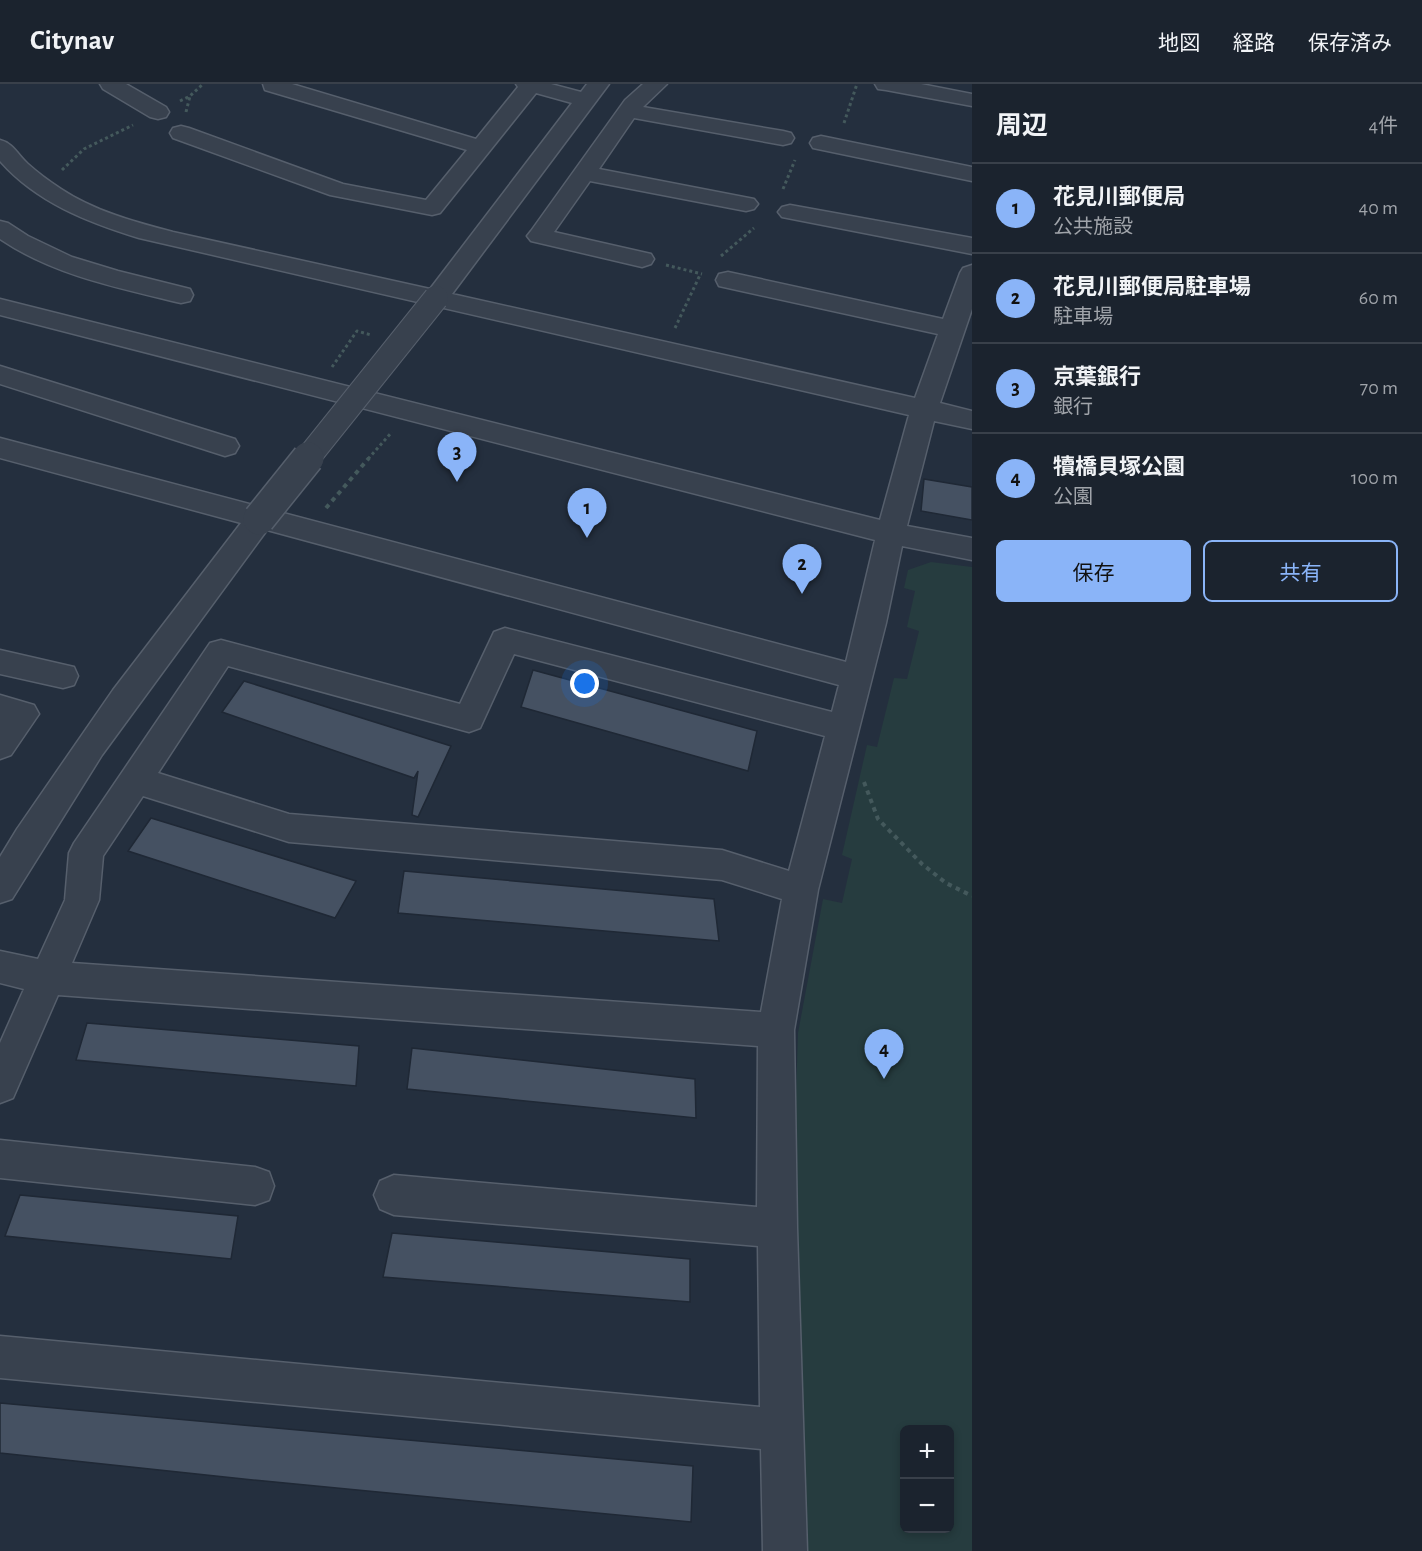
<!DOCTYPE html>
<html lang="ja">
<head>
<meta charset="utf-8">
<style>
	:root { --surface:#1b232e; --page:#242b36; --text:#f1f3f6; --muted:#a0a4aa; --line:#39404a; --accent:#8ab4f8 }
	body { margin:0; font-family:"Alegreya Sans","Noto Sans JP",sans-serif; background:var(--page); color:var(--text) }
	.controls { position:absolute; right:18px; bottom:18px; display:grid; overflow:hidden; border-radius:9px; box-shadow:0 3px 9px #0003 }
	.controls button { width:54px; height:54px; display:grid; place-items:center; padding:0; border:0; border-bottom:2px solid var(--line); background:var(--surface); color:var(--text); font:30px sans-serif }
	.you { position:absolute; left:585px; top:600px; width:21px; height:21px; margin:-15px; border:4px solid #fff; border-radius:50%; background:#1a73e8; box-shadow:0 0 0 9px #1a73e833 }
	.badge { display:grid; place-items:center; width:39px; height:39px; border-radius:50%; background:var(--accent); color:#111; font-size:20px; font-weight:700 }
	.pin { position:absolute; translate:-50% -50px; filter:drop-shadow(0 2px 3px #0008) }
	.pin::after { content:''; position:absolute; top:32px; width:21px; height:18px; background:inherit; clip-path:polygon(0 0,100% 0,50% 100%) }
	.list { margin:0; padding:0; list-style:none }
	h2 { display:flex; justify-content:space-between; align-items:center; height:78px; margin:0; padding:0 24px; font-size:26px }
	h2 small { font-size:20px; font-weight:400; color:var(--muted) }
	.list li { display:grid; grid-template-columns:39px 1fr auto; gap:18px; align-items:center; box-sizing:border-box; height:90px; padding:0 24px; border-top:2px solid var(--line) }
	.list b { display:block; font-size:22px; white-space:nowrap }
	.list p { margin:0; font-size:20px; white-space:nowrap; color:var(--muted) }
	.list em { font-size:20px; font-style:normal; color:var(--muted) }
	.actions { display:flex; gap:12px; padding:18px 24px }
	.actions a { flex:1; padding:14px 0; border:2px solid var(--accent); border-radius:9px; text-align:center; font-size:21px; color:var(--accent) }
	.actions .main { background:var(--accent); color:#111 }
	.map { position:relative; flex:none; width:972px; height:1467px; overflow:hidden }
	header { display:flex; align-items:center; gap:36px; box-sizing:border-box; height:84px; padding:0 30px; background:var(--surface); border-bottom:2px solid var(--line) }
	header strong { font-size:28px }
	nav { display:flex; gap:33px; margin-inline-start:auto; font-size:21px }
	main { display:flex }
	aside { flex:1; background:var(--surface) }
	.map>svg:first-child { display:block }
</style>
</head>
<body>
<header>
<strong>Citynav</strong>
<nav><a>地図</a><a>経路</a><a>保存済み</a></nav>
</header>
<main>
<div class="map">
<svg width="972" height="1467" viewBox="0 0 972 1467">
	<rect width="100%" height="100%" fill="#242f3e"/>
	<path fill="#263c3f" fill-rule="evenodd" d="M931 478 972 483V1467H806L795 1041 798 949 823 815 842 819 852 775 842 771 867 661 877 663 894 594 907 595 919 547 907 543 915 507 904 504 908 486ZM904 1346H950V1444H904Z"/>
	<g fill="#455162" stroke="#1f2835" stroke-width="1.5">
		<path d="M924 395 972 403V436L921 427Z"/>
		<path d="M533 586 757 647 748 687 521 623Z"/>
		<path d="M244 597 451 662 418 733 412 731 418 687 414 694 222 628Z"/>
		<path d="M151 734 356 797 335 834 128 767Z"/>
		<path d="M404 787 714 815 719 857 398 829Z"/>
		<path d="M87 939 359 962 356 1002 76 976Z"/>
		<path d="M412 964 695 995 696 1034 407 1005Z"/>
		<path d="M20 1111 238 1132 231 1175 5 1152Z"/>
		<path d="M392 1149 690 1175V1218L383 1193Z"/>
		<path d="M0 1319 693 1382 691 1438 253 1396 0 1369Z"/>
	</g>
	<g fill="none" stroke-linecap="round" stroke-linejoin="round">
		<g stroke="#565f6c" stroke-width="3">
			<g id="minor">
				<path d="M100 0H126L166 23 169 28 166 33 158 35 150 33 103 5Z"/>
				<path d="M263 0H292L476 55 518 3 516 0H551L581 8 587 0H609L452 210 915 314 938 250 728 204 719 202 716 196 719 190 728 188 943 235 960 189 963 184 972 181V225L940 319 972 327V345L934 337 907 442 972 454V476L902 462 886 539 818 806 794 946 797 1144 807 1467H763L761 1365 0 1294V1252L760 1323 758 1162 394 1131 380 1125 374 1111 380 1097 394 1091 757 1123 758 962 58 911 13 1014 0 1019V959L24 905 0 899V867L38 875 65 816 69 769 74 759 210 559 221 556 460 620 494 548 505 544 832 628 839 601 267 446 102 671 12 815 0 819V773L17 745 113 606 241 439 0 374V354L846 578 875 456 0 231V215L880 436 909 331 139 154C87 138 36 118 0 77V56C13 59 18 71 28 80 38 89 49 97 61 105 94 127 135 138 173 148L430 205 572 19 536 9 440 129 432 131 330 111 173 54 170 49 173 44 181 42 189 44 343 100 426 116 467 66 265 6ZM514 570 825 652 789 787 722 766 289 730 158 689 228 582 469 648 480 644ZM143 712 289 758 722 796 782 815 761 928 72 879 99 816 103 772Z"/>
				<path d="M643 0H667L643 23 783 47 791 49 794 54 791 59 783 61 634 34 599 85 754 115 758 120 754 125 746 127 590 97 554 148 651 170 654 175 651 180 642 183 531 157 527 152 531 147 625 16Z"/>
				<path d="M875 0H921L972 10V22L886 6 878 5Z"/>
				<path d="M821 52 972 83V97L813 64 810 59 813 54Z"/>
				<path d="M790 121 972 154V170L782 133 778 128 782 123Z"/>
				<path d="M0 137 8 139 28 152 72 173 118 187 190 205 193 211 190 217 181 219C119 204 53 191 0 155Z"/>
				<path d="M0 282 235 355 239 362 235 369 225 372 0 300Z"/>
				<path d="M0 566 74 583 78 592 74 601 63 604 0 590Z"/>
				<path d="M0 611 34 621 39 630 11 671 0 675Z"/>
				<path d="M0 1056 255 1083 269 1088 274 1102 269 1116 255 1121 0 1094Z"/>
			</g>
		</g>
		<g stroke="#44595c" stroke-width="3" stroke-dasharray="3 3" stroke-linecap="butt">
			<path d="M180 17 190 12 203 0"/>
			<path d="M186 28 190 12"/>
			<path d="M844 39 857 0"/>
			<path d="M62 86 84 65 133 41"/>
			<path d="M783 105 795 76"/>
			<path d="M721 172 754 144"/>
			<path d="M666 181 702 190"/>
			<path d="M675 244 700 191"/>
			<path d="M332 283 357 247 371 251"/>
			<path d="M368 375 392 348"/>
		</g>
		<g stroke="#44595c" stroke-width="4" stroke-dasharray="4.5 4.5" stroke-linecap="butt">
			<path d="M326 424 369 374"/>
			<path d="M864 698 878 735 922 780 946 799 972 812"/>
		</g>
		<use href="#minor" fill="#38414e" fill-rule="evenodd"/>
		<g stroke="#565f6c" stroke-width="26" stroke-linecap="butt">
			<path id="minor-bridge-far1" d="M307 375 436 214"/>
		</g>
		<g stroke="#565f6c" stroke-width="34" stroke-linecap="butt">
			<path id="minor-bridge" d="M259 435 308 374"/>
		</g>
		<use href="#minor-bridge-far1" stroke="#38414e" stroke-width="24"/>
		<use href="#minor-bridge" stroke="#38414e" stroke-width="31"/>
	</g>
</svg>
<div class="controls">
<button>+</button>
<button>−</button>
</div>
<div class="you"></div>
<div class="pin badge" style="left:587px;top:454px">1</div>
<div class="pin badge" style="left:802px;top:510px">2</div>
<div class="pin badge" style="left:457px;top:398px">3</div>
<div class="pin badge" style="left:884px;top:995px">4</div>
</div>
<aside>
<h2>周辺<small>4件</small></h2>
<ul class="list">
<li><span class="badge">1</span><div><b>花見川郵便局</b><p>公共施設</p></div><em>40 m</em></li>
<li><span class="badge">2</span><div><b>花見川郵便局駐車場</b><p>駐車場</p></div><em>60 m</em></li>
<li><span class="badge">3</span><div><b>京葉銀行</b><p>銀行</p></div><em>70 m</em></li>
<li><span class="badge">4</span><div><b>犢橋貝塚公園</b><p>公園</p></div><em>100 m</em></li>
</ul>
<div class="actions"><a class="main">保存</a><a>共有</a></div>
</aside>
</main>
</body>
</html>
